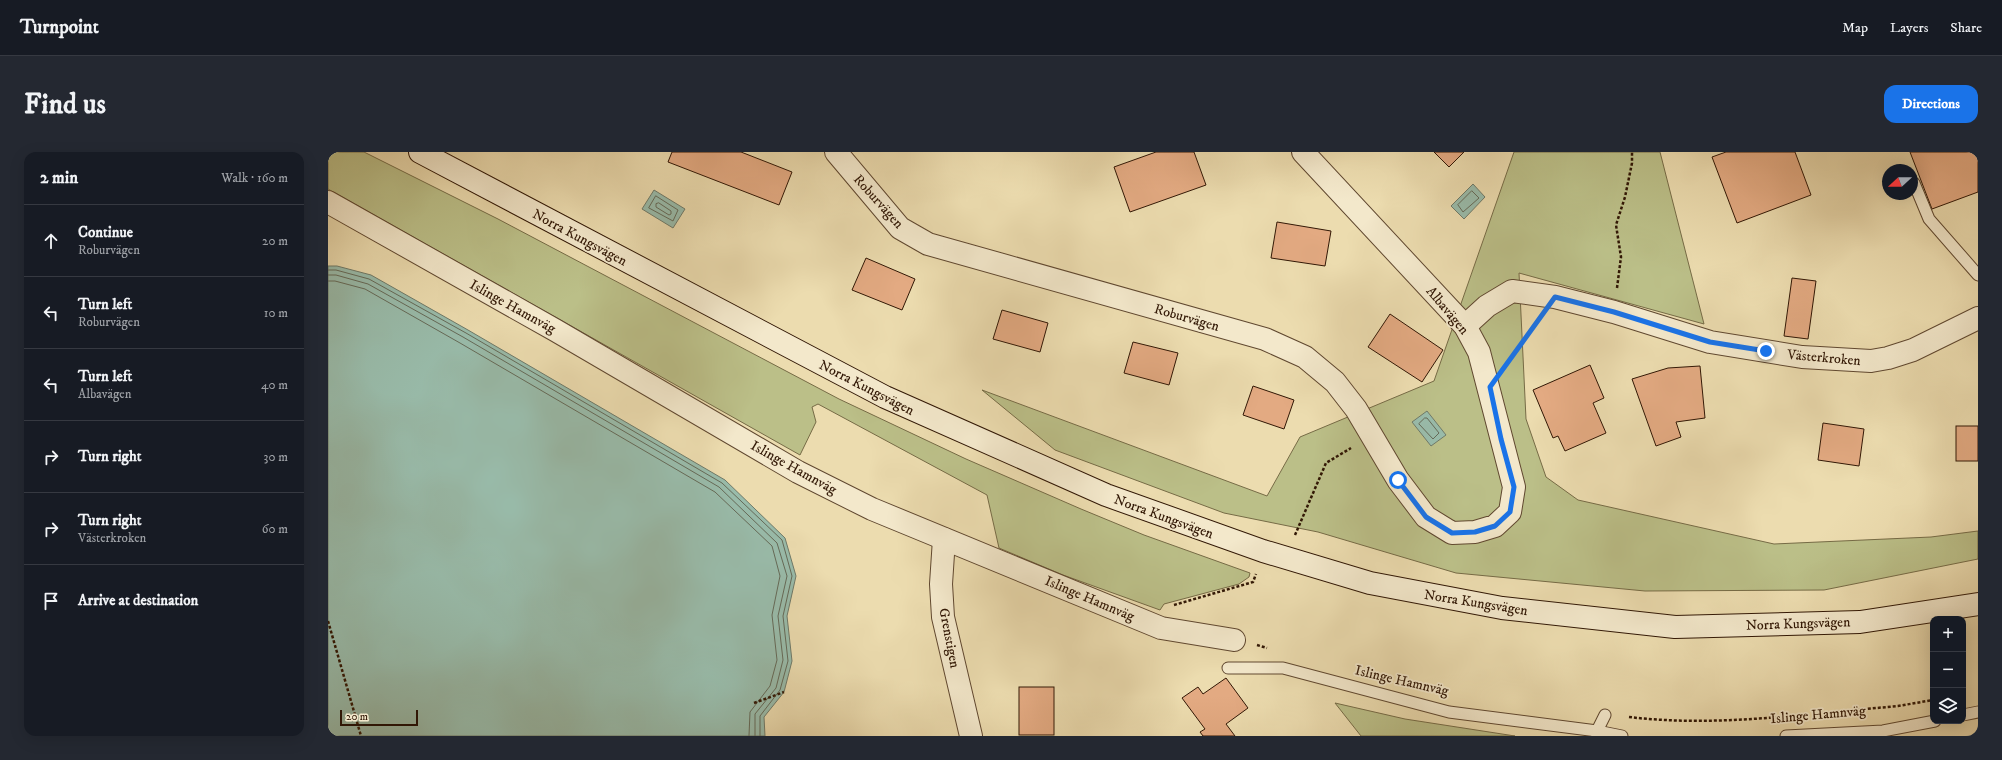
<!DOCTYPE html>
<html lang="en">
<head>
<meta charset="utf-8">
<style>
	:root { --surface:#171b24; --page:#242831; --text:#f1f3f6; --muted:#9ea1a6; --line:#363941; --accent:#1a73e8 }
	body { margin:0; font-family:"IM FELL DW Pica",serif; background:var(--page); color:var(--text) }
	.controls { position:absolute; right:12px; bottom:12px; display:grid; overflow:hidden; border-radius:8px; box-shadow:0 4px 16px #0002 }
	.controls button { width:36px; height:36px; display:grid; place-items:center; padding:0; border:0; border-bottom:1px solid var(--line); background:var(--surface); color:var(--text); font:20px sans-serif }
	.compass { position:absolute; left:1554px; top:12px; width:36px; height:36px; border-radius:50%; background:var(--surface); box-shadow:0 4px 16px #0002; rotate:249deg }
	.scale { position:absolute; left:12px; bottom:10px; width:78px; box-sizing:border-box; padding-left:4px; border:2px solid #311705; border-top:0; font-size:11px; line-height:14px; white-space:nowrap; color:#311705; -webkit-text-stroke:3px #f3e8cb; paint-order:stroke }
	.stop { position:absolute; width:12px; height:12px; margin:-9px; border:3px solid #1a73e8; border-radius:50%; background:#fff }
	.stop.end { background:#1a73e8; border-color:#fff; box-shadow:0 1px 4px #0008 }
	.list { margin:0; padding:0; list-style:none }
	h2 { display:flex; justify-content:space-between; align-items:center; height:52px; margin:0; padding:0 16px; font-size:17px }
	h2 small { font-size:13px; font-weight:400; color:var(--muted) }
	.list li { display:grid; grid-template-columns:26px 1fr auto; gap:12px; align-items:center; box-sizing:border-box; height:72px; padding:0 16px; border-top:1px solid var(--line) }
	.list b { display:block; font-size:15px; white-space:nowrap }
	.list p { margin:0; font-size:13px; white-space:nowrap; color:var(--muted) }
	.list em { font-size:13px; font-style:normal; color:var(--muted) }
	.icon { flex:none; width:22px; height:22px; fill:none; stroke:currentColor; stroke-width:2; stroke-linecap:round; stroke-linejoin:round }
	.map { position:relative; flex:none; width:1650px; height:584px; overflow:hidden; border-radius:12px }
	header { display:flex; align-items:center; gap:24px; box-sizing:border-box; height:56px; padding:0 20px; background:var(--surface); border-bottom:1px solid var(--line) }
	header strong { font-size:19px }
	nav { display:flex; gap:22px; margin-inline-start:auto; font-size:14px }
	.intro { display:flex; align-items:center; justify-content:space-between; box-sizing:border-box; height:96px; padding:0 24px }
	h1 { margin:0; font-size:28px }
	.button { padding:10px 18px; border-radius:12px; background:var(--accent); color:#fff; font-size:14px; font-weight:700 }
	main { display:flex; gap:24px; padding:0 24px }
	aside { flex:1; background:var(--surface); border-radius:12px; box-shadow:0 4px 16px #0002 }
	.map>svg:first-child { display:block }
</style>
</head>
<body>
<header>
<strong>Turnpoint</strong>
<nav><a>Map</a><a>Layers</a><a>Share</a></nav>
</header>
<div class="intro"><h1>Find us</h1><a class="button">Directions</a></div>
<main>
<aside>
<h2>2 min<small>Walk · 160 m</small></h2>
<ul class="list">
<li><svg class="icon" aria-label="ahead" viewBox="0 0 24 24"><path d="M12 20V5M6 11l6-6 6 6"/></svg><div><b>Continue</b><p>Roburvägen</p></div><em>20 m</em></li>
<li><svg class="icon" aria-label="left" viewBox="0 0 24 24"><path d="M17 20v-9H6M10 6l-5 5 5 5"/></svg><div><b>Turn left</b><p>Roburvägen</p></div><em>10 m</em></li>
<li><svg class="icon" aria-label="left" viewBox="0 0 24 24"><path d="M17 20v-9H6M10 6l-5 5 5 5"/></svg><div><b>Turn left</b><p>Albavägen</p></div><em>40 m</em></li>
<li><svg class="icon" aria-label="right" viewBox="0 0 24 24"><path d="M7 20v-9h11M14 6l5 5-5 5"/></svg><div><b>Turn right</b></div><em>30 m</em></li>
<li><svg class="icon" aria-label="right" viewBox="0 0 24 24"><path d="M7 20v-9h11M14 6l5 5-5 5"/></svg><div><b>Turn right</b><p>Västerkroken</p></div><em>60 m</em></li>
<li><svg class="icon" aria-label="arrive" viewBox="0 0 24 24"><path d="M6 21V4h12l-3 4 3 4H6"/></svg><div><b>Arrive at destination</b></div></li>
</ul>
</aside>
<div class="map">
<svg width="1650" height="584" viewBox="0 0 1650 584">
	<rect width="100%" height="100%" fill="#ecdcaf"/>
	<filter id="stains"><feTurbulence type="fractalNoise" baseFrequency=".005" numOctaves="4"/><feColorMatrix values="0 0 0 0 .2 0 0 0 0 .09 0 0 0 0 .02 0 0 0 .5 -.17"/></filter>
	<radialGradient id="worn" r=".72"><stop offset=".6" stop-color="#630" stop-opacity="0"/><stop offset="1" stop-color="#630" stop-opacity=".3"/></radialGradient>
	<g fill="#bbbf88" stroke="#766b46">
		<path d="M0 0H36L170 67 511 247 638 307 753 357 816 383 922 421 921 425 911 432 836 452 832 458 735 423 671 396 659 343 490 252 484 255 488 270 472 303 0 37Z"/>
		<path d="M1186 0H1332L1376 172 1191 121 1198 267 1218 325 1250 348 1446 392 1603 385 1650 379V407L1496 438 1317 439 1128 421 990 380 896 361 727 298 654 238 939 344 972 285 1106 229Z"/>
		<path d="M1007 551 1077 567 1187 584H1033Z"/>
	</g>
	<g fill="#99bcab" stroke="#6f7a69">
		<path d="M1145 32 1157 45 1136 67 1123 54Z"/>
		<path d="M326 38 357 57 345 76 314 57Z"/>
		<path d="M0 114H9L43 123 140 178 397 328 457 386 468 424 459 464 464 509 456 540 436 565 437 584H0Z"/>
		<path d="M1099 259 1118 283 1103 294 1084 270Z"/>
	</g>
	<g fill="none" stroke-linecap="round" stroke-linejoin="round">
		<g stroke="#656a58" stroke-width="1">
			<path d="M1144 39 1151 46 1135 60 1130 53Z"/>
			<path d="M328 44 350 58 345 69 321 56Z"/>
			<path d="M331 51 343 59V62L341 63 328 55V52Z"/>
			<path d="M0 118H8L41 127 138 181 394 331 454 388 464 424 455 464 460 509 452 538 432 564V584"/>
			<path d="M0 123H8L40 132 135 185 391 335 449 391 459 424 450 464 455 508 448 536 427 562V584"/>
			<path d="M0 129H7L37 137 132 191 387 340 444 394 452 424 444 463 449 508 442 534 422 560 421 584"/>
			<path d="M1097 266H1099L1111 281 1105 287 1091 272Z"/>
		</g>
	</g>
	<g fill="#e3aa82" stroke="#311705">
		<path d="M344 0H413L464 20 451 53 340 10Z"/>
		<path d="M828 0H866L878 33 802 60 786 15Z"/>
		<path d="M1106 0H1136L1121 15Z"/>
		<path d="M1398 0H1467L1483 43 1409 71 1384 5Z"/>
		<path d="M1582 0H1650V40L1604 57Z"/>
		<path d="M949 70 1003 79 997 114 943 106Z"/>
		<path d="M538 106 587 127 574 158 524 138Z"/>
		<path d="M1464 126 1488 129 1480 187 1456 184Z"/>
		<path d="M674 158 720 171 712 200 665 187Z"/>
		<path d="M1062 162 1115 198 1094 230 1040 195Z"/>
		<path d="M805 190 850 201 841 233 796 221Z"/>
		<path d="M1262 213 1276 246 1265 251 1278 281 1237 299 1230 284 1225 286 1205 238Z"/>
		<path d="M1372 214 1377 266 1348 270 1353 285 1328 294 1304 227 1340 216Z"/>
		<path d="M925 234 966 248 956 277 915 263Z"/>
		<path d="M1495 271 1536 277 1531 314 1490 308Z"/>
		<rect x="1628" y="274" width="22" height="35"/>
		<path d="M898 526 920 556 898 572 907 584H875L872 580 877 577 854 546 870 535 875 542Z"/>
		<rect x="691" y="535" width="35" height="48"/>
	</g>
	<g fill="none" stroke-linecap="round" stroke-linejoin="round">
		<g stroke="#604830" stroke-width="13">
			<g id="service">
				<path d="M1586 31 1601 67 1650 123"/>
				<path d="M900 516H955L1121 560 1269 579 1294 584"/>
				<path d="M1635 563 1650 560"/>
				<path d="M1269 584V579L1277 563"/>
				<path d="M1458 584 1555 579 1607 569"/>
			</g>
		</g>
		<g stroke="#604830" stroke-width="24">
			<g id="minor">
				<path d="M508 0 572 76 600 92 937 187 977 205 1007 230 1028 257 1070 328 1098 365 1124 381 1147 380 1167 374 1182 360 1186 335 1151 200 1137 174 975 0"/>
				<path d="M0 50 227 178 470 320 544 357 833 476 906 488"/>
				<path d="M1137 174 1159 154 1184 139 1227 145 1286 160 1382 190 1474 205 1543 209 1560 206 1585 198 1650 166"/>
				<path d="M616 387 613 432 615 465 643 584"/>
			</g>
		</g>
		<g stroke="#311705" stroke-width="24">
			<path id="secondary" d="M92 0 557 245 778 343 935 399 1042 431 1174 456 1347 475 1532 470 1650 452"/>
		</g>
		<g stroke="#311705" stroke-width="2.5" stroke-dasharray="3 2" stroke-linecap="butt">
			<path d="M1289 136 1293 105 1288 73 1297 45 1304 11V0"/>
			<path d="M1180 210 1211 168"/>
			<path d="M967 383 998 311 1023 296"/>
			<path d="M846 453 925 430 928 422"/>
			<path d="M0 469 33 584"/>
			<path d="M929 493 939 496"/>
			<path d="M426 551 456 540"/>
			<path d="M1495 561 1570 554 1605 548"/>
			<path d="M1301 565C1350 571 1402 569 1452 565"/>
		</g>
		<use href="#service" stroke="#f3e8cb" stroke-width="11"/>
		<use href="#minor" stroke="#f3e8cb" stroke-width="22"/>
		<use href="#secondary" stroke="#f3e8cb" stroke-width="22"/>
	</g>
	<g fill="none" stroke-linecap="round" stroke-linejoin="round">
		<path stroke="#1a73e8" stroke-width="5" d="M1070 328 1098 365 1124 381 1147 380 1167 374 1182 360 1186 335 1173 287 1162 235 1227 145 1286 160 1382 190 1438 199"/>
	</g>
	<g text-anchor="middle" stroke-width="3.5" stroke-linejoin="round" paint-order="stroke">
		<g font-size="14" fill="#311705" stroke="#f3e8cb">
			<text transform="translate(551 49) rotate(48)" y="5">Roburvägen</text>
			<text transform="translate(252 85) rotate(28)" y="5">Norra Kungsvägen</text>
			<text transform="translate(185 154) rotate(29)" y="5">Islinge Hamnväg</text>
			<text transform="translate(1120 158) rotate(50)" y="5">Albavägen</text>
			<text transform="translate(859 165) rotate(16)" y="5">Roburvägen</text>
			<text transform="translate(1496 205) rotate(5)" y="5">Västerkroken</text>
			<text transform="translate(539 235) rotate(27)" y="5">Norra Kungsvägen</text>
			<text transform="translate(466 315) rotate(29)" y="5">Islinge Hamnväg</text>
			<text transform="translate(836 364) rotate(20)" y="5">Norra Kungsvägen</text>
			<text transform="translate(762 446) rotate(23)" y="5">Islinge Hamnväg</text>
			<text transform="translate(1148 450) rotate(9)" y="5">Norra Kungsvägen</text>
			<text transform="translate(1470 471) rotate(-2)" y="5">Norra Kungsvägen</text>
			<text transform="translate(622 486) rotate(79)" y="5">Grenstigen</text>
			<text transform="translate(1074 528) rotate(13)" y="5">Islinge Hamnväg</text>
			<text transform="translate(1490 562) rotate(-5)" y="5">Islinge Hamnväg</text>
		</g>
	</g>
	<rect width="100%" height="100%" filter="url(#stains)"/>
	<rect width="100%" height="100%" fill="url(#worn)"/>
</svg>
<div class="controls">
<button>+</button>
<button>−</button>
<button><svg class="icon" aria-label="layers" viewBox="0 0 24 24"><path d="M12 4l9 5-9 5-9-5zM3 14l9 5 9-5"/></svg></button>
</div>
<svg class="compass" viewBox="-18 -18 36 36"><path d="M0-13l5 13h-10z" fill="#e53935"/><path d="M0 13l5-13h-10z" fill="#9ea1a6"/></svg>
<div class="scale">20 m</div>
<div class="stop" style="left:1070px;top:328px"></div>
<div class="stop end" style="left:1438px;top:199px"></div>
</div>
</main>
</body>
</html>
